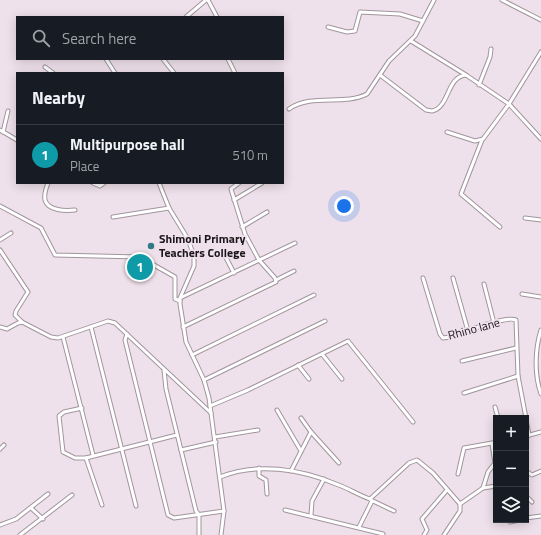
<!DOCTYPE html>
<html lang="en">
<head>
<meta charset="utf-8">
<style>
	:root { --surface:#171b24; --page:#242831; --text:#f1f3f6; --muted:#9ea1a6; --line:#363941; --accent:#337a84 }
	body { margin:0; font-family:"Titillium Web",sans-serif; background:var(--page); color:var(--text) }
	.controls { position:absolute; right:12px; bottom:12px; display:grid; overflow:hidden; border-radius:0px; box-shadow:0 2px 10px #0003 }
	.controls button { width:36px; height:36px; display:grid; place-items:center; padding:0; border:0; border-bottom:1px solid var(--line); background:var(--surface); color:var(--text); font:20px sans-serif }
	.you { position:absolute; left:344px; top:206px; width:14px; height:14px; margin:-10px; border:3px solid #fff; border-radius:50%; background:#1a73e8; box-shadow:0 0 0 6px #1a73e833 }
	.badge { display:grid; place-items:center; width:26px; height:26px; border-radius:50%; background:var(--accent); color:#fff; font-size:13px; font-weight:700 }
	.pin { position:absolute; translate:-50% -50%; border:2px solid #fff; box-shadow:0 1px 4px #0006 }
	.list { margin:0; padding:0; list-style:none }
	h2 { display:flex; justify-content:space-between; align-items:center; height:52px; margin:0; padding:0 16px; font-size:17px }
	h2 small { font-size:13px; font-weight:400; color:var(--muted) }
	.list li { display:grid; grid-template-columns:26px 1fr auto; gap:12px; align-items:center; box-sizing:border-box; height:60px; padding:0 16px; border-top:1px solid var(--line) }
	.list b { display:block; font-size:15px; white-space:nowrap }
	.list p { margin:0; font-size:13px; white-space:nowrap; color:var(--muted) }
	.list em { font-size:13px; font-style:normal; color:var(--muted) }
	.icon { flex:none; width:22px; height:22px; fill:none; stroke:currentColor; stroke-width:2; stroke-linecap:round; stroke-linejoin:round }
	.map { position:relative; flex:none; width:541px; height:535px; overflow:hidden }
	.search { position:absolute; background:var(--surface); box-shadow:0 2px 10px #0003; left:16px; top:16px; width:268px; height:44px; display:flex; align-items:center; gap:10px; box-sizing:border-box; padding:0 14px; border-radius:0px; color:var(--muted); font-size:15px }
	.panel { position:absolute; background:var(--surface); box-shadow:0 2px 10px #0003; left:16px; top:72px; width:268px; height:112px; border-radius:0px }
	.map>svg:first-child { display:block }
</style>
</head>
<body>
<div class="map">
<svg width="541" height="535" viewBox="0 0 541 535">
	<rect width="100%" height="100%" fill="#efe1eb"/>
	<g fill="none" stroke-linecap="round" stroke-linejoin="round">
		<g stroke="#a2959e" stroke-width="5">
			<g id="minor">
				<path d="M208 0 217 17"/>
				<path d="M502 0 541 20"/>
				<path d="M186 17 206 0"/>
				<path d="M328 27 347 32 355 31 360 12 400 14 423 21"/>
				<path d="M411 41 466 75"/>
				<path d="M106 59 115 73"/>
				<path d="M163 59 174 73"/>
				<path d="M228 59 235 73"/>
				<path d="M45 67 53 73"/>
				<path d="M380 75 426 110 432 111C450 107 446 77 466 75L509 104 541 139"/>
				<path d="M479 85 490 57 491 49"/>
				<path d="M289 109C312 93 344 106 367 94L389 61 415 36 434 0"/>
				<path d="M0 130 17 140"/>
				<path d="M3 132 8 111"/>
				<path d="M447 132 475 141 483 139 509 104 541 52"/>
				<path d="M482 140 461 194 500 227"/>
				<path d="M48 183C46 188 44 195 45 200 48 211 66 211 75 210"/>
				<path d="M93 183 100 186 104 183"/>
				<path d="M159 183 169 208 188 239 194 256V266L180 298V304L186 342 204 380 209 398 224 511 221 535"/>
				<path d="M234 200 262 183"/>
				<path d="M0 206 41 228 55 255 140 257 175 277V299L180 301"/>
				<path d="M113 217 169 208"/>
				<path d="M525 218 541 220"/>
				<path d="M242 227 267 212"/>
				<path d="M0 240 11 233"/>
				<path d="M0 250 28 292 16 311 15 315 22 322"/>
				<path d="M223 252 234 273"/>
				<path d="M423 278 440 334 443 338 450 337C462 333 506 315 516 320L518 376 526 418"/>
				<path d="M453 278 468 331"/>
				<path d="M276 280 294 271"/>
				<path d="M484 284 494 323"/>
				<path d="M522 294 541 297"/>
				<path d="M180 298 295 243"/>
				<path d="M0 327 7 329 18 323 22 322 51 337 58 338 108 321 115 323 211 413"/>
				<path d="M91 327 136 506"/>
				<path d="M183 327 276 282 275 278 259 260 245 234 231 189 239 183"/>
				<path d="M541 330C535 349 534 374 541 394"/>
				<path d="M127 334 125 340 168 515 174 518 224 511"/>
				<path d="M63 337 93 455"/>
				<path d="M322 354 342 379"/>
				<path d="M192 355 314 295"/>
				<path d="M462 361 516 348"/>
				<path d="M298 365 309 379"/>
				<path d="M164 370 166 389 196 511 199 515V535"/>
				<path d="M204 380 325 321"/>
				<path d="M464 393 518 376"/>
				<path d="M210 406 248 390 348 341 413 422"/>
				<path d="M495 407 498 418"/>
				<path d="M82 408 64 412 59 416 63 452 75 458H86L177 435"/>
				<path d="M277 410 301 451"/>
				<path d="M526 420 529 435"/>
				<path d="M311 432 339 463"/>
				<path d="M526 436 541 432"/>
				<path d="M215 437 258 430"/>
				<path d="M0 449 4 445"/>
				<path d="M181 450 216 442"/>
				<path d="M86 458 102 505"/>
				<path d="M259 468V476L266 480 267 494"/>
				<path d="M291 471 311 432 301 418"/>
				<path d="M526 471 532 475 541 471"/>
				<path d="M458 474 464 448 492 443"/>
				<path d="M220 477C257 462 300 469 336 484 348 488 358 495 370 499L409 463 417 460 433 473 460 504V511L444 535"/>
				<path d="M483 488 496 486"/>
				<path d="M526 496 532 502"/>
				<path d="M371 500 394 511"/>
				<path d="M460 504 483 488 488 472 495 463 492 444 496 441"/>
				<path d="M31 508 43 519"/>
				<path d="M285 510 383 534"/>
				<path d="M311 515 312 501 324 479"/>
				<path d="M526 518 541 516"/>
				<path d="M510 522 519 520"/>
				<path d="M0 525 16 519 48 494"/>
				<path d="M359 527 372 501"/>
				<path d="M20 535 72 495"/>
				<path d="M424 535 427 530 422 519 447 490"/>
			</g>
		</g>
		<use href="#minor" stroke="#fff" stroke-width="3"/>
	</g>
	<circle fill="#337a84" stroke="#efe1eb" stroke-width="1.5" cx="151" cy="246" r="4"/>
	<g text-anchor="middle" stroke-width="3.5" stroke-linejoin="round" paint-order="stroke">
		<g font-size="12" font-weight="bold" fill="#1b161a" stroke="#efe1eb" text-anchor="start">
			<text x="159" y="243">Shimoni Primary<tspan x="159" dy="14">Teachers College</tspan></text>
		</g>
		<g font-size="12" fill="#1b161a" stroke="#efe1eb">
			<text transform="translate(474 329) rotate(-15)" y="4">Rhino lane</text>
		</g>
	</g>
</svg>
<div class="controls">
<button>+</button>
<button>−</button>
<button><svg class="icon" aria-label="layers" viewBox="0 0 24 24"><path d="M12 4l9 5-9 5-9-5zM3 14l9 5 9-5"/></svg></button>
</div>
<div class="you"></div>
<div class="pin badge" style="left:140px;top:267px;background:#0f9aa8">1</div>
<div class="search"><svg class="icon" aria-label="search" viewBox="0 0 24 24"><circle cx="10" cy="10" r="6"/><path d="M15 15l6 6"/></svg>Search here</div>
<section class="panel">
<h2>Nearby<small></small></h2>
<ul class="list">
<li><span class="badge" style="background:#0f9aa8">1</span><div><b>Multipurpose hall</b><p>Place</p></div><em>510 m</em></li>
</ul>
</section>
</div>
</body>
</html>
